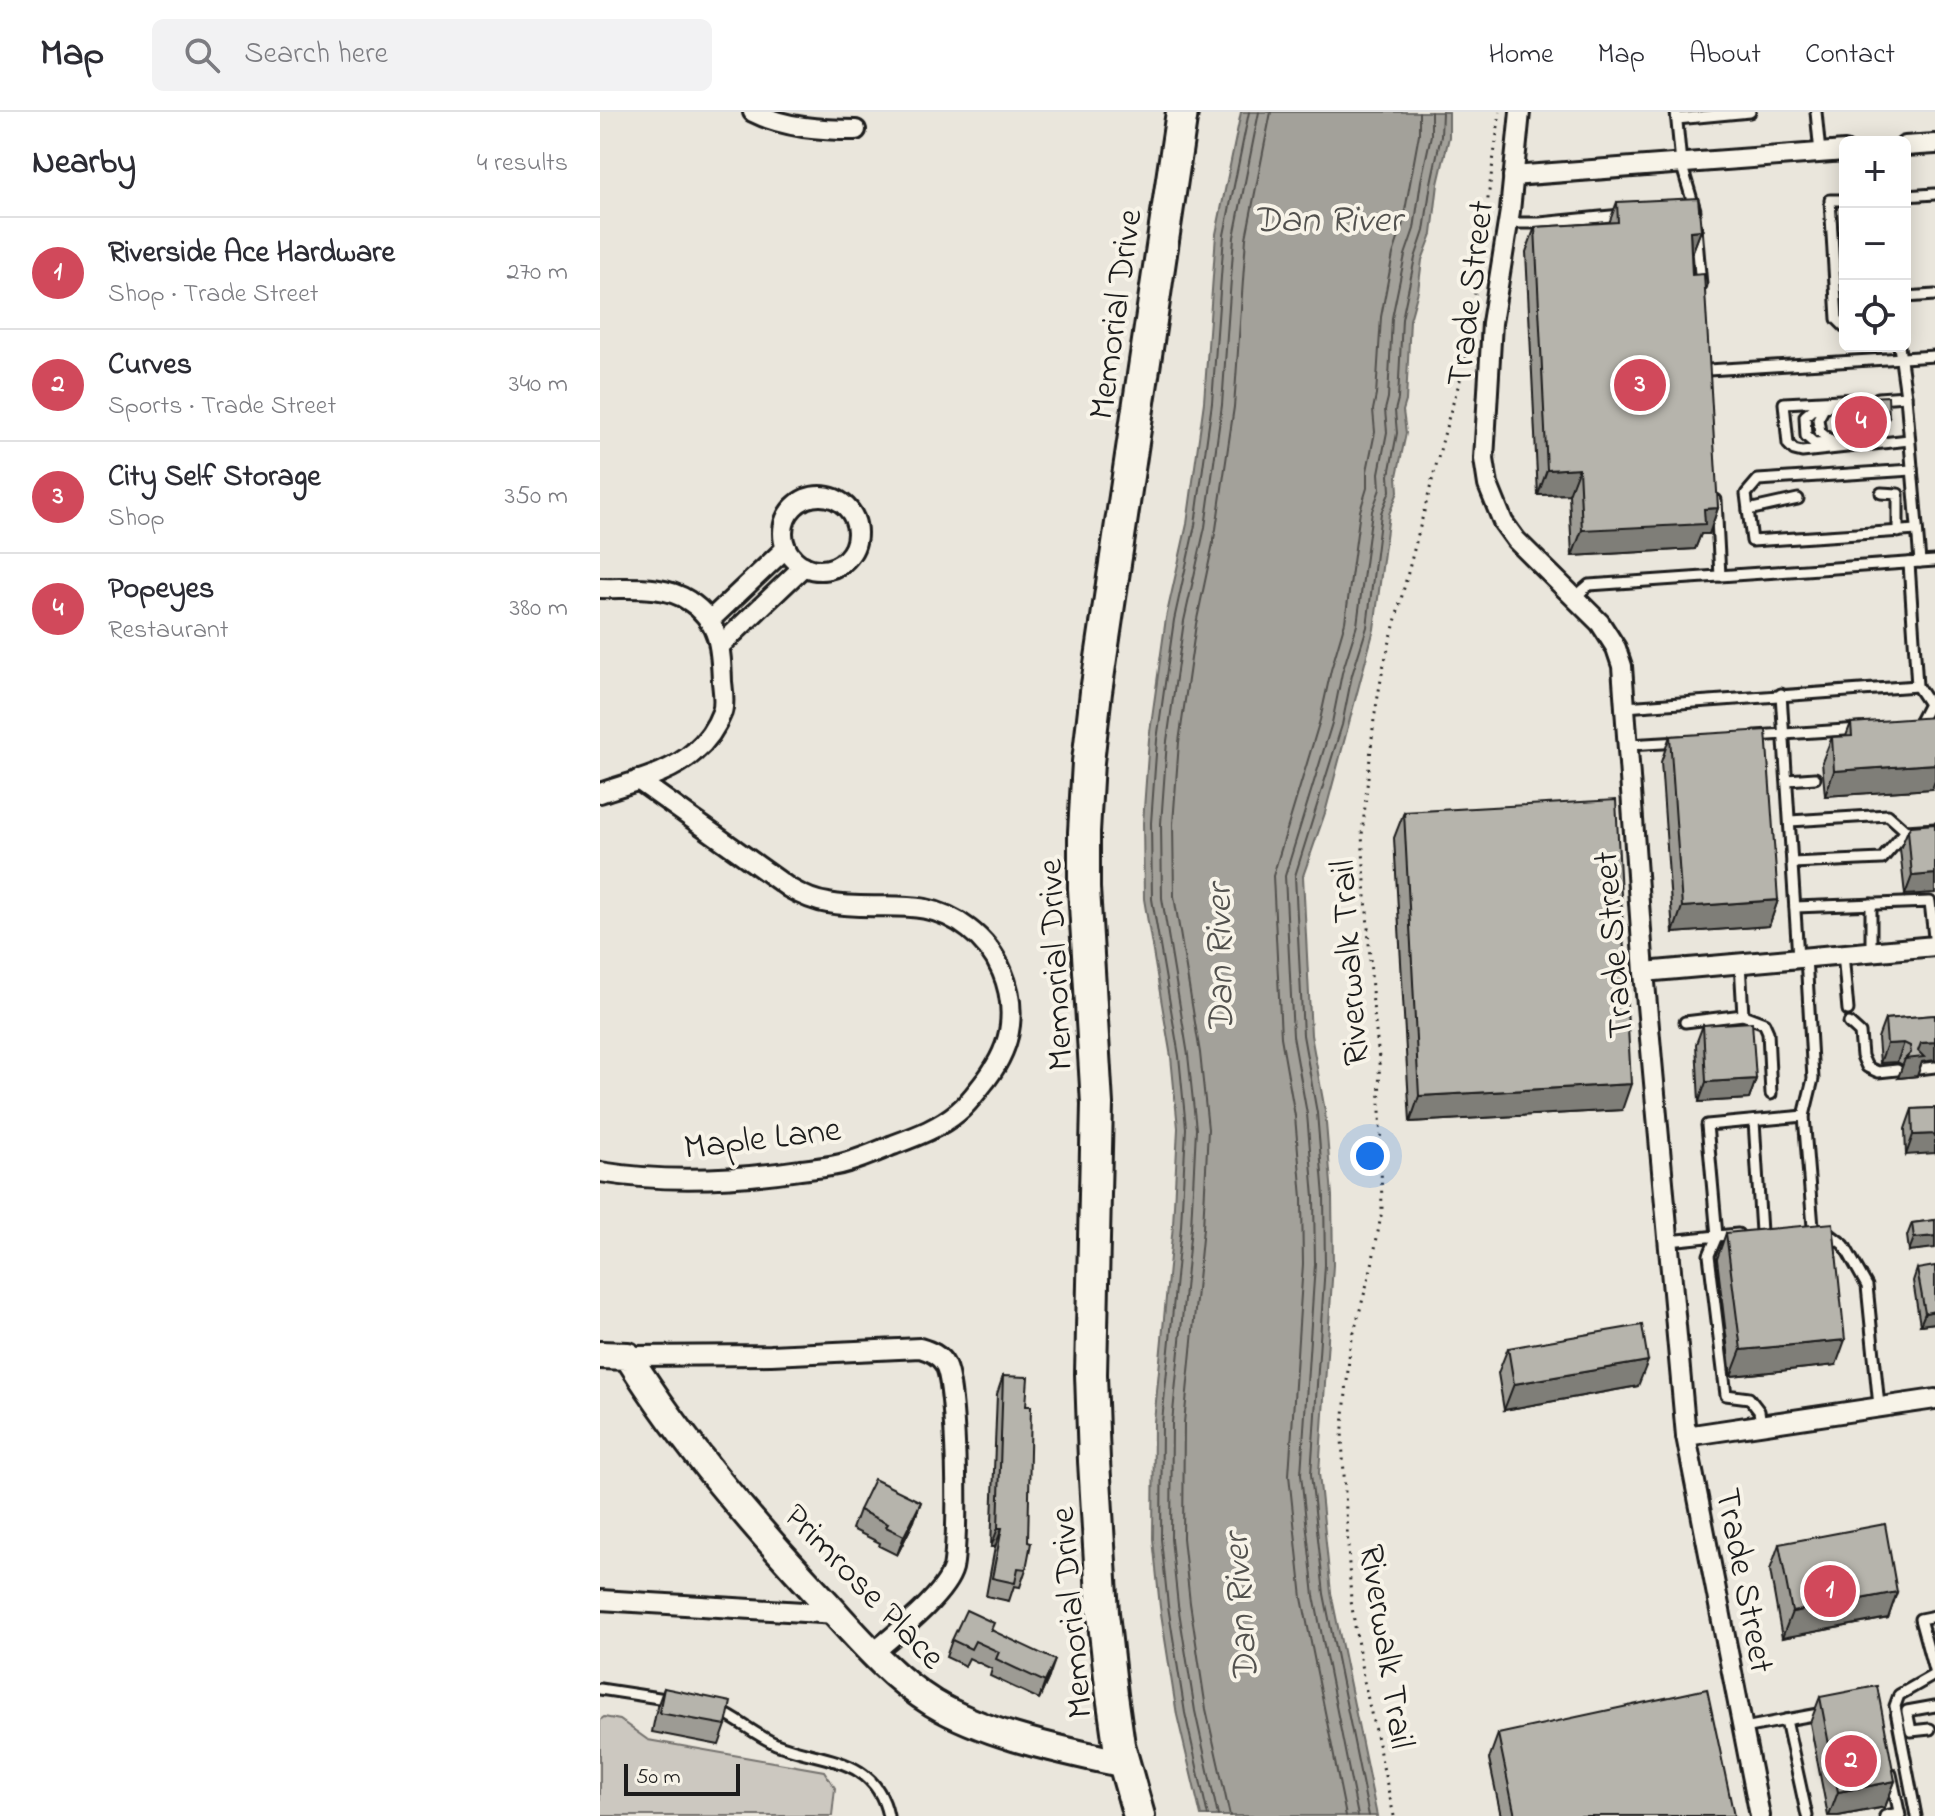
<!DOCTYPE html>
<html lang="en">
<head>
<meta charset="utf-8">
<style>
	:root { --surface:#fff; --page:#f2f2f3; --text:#2b2b33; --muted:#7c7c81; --line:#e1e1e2; --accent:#d1495b }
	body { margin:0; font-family:"Indie Flower",sans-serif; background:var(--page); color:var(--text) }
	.controls { position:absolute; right:24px; top:24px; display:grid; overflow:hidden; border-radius:12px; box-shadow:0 4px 20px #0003 }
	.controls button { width:72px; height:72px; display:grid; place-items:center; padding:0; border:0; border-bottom:2px solid var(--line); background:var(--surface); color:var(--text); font:40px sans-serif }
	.scale { position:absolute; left:24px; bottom:20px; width:116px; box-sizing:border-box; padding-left:8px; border:4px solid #1c1c1c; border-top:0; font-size:22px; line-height:28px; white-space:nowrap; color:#1c1c1c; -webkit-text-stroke:6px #f7f3e8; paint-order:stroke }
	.you { position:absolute; left:770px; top:1044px; width:28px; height:28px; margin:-20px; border:6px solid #fff; border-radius:50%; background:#1a73e8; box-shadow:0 0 0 12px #1a73e833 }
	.badge { display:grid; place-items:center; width:52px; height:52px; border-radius:50%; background:var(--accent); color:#fff; font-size:26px; font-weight:700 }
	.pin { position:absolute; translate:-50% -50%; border:4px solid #fff; box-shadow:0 2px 8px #0006 }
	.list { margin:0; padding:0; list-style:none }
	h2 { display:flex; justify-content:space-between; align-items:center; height:104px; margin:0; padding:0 32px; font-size:34px }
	h2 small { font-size:26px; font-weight:400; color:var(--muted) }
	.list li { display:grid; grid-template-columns:52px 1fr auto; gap:24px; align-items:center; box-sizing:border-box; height:112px; padding:0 32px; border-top:2px solid var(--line) }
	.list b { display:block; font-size:30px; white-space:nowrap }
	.list p { margin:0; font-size:26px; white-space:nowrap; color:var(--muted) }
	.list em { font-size:26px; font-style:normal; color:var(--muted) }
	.icon { flex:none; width:44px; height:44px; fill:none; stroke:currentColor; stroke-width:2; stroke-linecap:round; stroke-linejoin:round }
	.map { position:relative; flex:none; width:1335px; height:1704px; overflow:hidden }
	header { display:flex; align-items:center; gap:48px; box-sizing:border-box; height:112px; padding:0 40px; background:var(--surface); border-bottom:2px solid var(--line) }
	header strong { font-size:38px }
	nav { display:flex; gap:44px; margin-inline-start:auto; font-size:28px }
	.search { width:560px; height:72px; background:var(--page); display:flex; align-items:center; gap:20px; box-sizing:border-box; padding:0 28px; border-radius:12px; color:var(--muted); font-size:30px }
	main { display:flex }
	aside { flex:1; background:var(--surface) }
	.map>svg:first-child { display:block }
</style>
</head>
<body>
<header>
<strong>Map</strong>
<div class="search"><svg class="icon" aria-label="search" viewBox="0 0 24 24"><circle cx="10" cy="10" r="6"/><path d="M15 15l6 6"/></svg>Search here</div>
<nav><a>Home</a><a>Map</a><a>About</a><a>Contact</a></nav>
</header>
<main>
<aside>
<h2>Nearby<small>4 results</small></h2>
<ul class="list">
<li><span class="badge">1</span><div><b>Riverside Ace Hardware</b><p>Shop · Trade Street</p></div><em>270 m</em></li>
<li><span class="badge">2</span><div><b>Curves</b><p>Sports · Trade Street</p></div><em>340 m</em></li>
<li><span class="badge">3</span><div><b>City Self Storage</b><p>Shop</p></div><em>350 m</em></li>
<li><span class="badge">4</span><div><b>Popeyes</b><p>Restaurant</p></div><em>380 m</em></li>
</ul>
</aside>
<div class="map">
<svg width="1335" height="1704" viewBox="0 0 1335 1704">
	<rect width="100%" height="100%" fill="#eae6dc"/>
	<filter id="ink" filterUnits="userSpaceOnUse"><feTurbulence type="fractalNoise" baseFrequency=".0125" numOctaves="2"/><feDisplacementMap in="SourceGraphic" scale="16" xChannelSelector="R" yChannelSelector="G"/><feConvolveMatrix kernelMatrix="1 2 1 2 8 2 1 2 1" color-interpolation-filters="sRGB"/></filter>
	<g filter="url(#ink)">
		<path fill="#ccc8c0" stroke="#74726e" stroke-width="2" d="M4 1605 20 1608 48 1628 224 1659 235 1676 232 1704H0V1608Z"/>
		<path fill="#a3a19a" stroke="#6d6c68" stroke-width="2" d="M641 0H849V25L838 72 832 122 822 148 818 179 810 208 806 289 803 299 806 321 797 364 798 380 789 402 774 517 725 701 703 764 711 923 725 999 732 1084 733 1153 719 1361 731 1481 777 1704H601L577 1603 560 1495 553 1427 554 1310 573 1113 578 1016 571 945 544 787 543 711 549 627 566 506 587 412 604 290 616 122Z"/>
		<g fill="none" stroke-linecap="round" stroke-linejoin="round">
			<g stroke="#52514e" stroke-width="2">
				<path d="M608 1704 585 1601 568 1494 561 1427 562 1310 581 1114 586 1016 579 944 552 787 551 711 557 628 574 508 595 413 612 291 624 123 649 0"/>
				<path d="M618 1704 595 1599 578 1493 571 1427 572 1311 591 1115 596 1017 588 943 562 786 561 712 567 629 584 509 605 415 622 293 634 125 659 0"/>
				<path d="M630 1704 606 1597 590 1491 583 1426 584 1311 603 1116 608 1017 600 941 574 784 573 712 579 630 596 512 616 417 634 295 646 126 671 0"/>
				<path d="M746 1704 702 1486 689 1363 703 1152 702 1086 695 1004 681 925 673 764 720 608 731 558 745 510 760 399 767 376V359L775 320 773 298 776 283 781 205 793 142 802 115 819 22V0"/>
				<path d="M758 1704 714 1484 701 1362 715 1152 714 1085 707 1002 693 924 685 764 732 611 742 561 757 513 772 399 780 377 779 361 787 320 785 298 788 286 792 206 805 143 814 117 821 69 831 23V0"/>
				<path d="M769 1704 724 1482 711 1362 725 1153 724 1085 717 1001 703 923 695 764 742 613 752 563 767 515 781 401 790 379 789 363 797 321 795 299 798 287 802 207 815 146 824 119 831 71 841 24 842 0"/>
			</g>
			<g stroke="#1c1c1c" stroke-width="15">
				<g id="lane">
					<path d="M1076 0 1081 51 1095 98"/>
					<path d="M1216 0 1220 41"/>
					<path d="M1077 7 1150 0"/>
					<path d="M1305 84 1335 82"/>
					<path d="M1245 88H1230L1237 207 1245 215"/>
					<path d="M908 111H940L1021 103"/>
					<path d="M1096 116 1101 173"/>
					<path d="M1305 185 1335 183"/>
					<path d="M1299 234 1306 284 1320 450"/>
					<path d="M1108 258 1335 244"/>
					<path d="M1278 286 1306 284"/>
					<path d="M1259 287 1184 291 1188 332 1194 338 1202 340 1309 328"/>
					<path d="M1238 292 1224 296 1218 307 1220 320 1232 330H1253"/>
					<path d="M1224 296 1212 298 1205 304 1206 324 1214 331 1231 330"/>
					<path d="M1312 358 1158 368 1146 382 1152 429 1317 418"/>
					<path d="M1281 381 1298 382V420"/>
					<path d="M1116 388 1120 464"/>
					<path d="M1148 398 1198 387"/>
					<path d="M1309 451 1317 574 1329 592"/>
					<path d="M974 486 989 473 1335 449"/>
					<path d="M1181 582 1198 845"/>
					<path d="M1025 595 1317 574"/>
					<path d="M1318 613 1329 592"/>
					<path d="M1155 624 1260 617"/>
					<path d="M1028 633 1080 630"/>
					<path d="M1187 668 1215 666"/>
					<path d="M1190 709 1288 703 1306 719"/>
					<path d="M1192 751 1282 747 1306 719 1335 717"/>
					<path d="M1271 792V839"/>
					<path d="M1195 795 1330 790 1335 834"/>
					<path d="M1243 841 1248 898"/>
					<path d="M1140 851 1143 903"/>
					<path d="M1085 910 1143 903 1164 911 1168 920 1171 982"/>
					<path d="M1249 911 1260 921 1262 944 1267 955 1278 960 1297 958"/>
					<path d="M1318 957 1335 955"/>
					<path d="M1204 1004 1213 967 1206 845"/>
					<path d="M1154 1009 1161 1120"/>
					<path d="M1227 1120 1244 1133 1267 1174 1279 1294"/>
					<path d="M1138 1122 1117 1124 1107 1013 1204 1004 1213 1115"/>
					<path d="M1069 1129 1117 1124 1109 1143 1126 1283 1149 1286 1159 1299 1161 1312"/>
					<path d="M1335 1504 1320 1507 1335 1562"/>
					<path d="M0 1577 72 1588"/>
					<path d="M117 1598C138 1607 155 1623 176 1632 221 1650 276 1644 288 1704"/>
					<path d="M1144 1616 1186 1608"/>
					<path d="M1330 1617 1311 1619 1307 1599 1335 1594"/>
					<path d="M1291 1662 1300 1704"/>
					<path d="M1207 1704 1186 1608 1224 1601"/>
					<path d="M1285 1704 1299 1701"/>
					<path d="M1316 1704 1295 1594 1299 1583 1334 1563"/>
				</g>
			</g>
			<g stroke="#1c1c1c" stroke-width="24">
				<g id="street">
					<path d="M153 0C184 16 222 18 256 18"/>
					<path d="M920 0 910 99 892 211 884 347 888 373 903 410 916 428 1000 511 1016 536 1022 554 1044 860 1086 1324 1160 1704"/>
					<path d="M1305 34 1335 32"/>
					<path d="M913 64 1245 39"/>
					<circle cx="220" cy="421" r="37"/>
					<path d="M0 476C29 477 64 472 89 489 120 509 121 537 122 570 123 579 125 591 122 600 116 616 107 629 94 640 70 662 31 670 0 681"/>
					<path d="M109 509 186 436"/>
					<path d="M121 533 204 454"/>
					<path d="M1044 860 1335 834"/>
					<path d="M0 1060C67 1071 133 1068 200 1058 216 1056 233 1055 248 1050 263 1046 278 1039 293 1033 317 1024 339 1016 358 1000 369 991 377 979 386 968 398 952 408 933 410 913 414 876 398 839 369 817 323 781 279 801 228 791 214 789 201 783 189 776L38 668"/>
					<path d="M28 1244 171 1243 320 1236C330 1239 340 1243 345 1253 357 1275 359 1428 353 1456 346 1483 294 1523 273 1541"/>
					<path d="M1086 1324 1335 1287"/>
					<path d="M0 1488 237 1502"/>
				</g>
			</g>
			<g stroke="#1c1c1c" stroke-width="32">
				<path id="secondary" d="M0 1243 28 1244C84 1333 154 1414 226 1491 259 1527 291 1565 333 1591 388 1624 462 1638 524 1652"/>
			</g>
			<g stroke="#1c1c1c" stroke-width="36">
				<path id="primary" d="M539 1704 519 1633 512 1583 503 1501 494 1349 491 1262 497 992 484 776V720L488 650 496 580 582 0"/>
			</g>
			<path stroke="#1c1c1c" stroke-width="3" stroke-dasharray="2 6" stroke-linecap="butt" d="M794 1704 763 1565 751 1489 742 1326 750 1235 772 1153 782 1098 779 946 773 893 762 723 774 607 783 556 849 304 865 252 900 0"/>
			<use href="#lane" stroke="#f7f3e8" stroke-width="9"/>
			<use href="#street" stroke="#f7f3e8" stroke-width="18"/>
			<use href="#secondary" stroke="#f7f3e8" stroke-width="26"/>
			<use href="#primary" stroke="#f7f3e8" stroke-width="30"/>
		</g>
		<g fill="#9d9b94" stroke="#1c1c1c" stroke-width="2">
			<path d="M1017 90 1101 118 1091 144 1092 163 1118 396 1109 422H1101L1095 437 972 444 969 382 938 383 926 140 935 115 1009 111Z"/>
			<path d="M1249 286 1289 305 1284 318 1245 320 1244 299Z"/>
			<path d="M1251 611 1332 677 1225 684 1222 650 1232 625 1246 624Z"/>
			<path d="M1070 624 1178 788 1169 814 1073 821 1061 650Z"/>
			<path d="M804 700 1022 998 810 1010 794 726Z"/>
			<path d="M1335 712 1305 783 1300 737 1308 718Z"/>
			<path d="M1335 903V948L1322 950 1317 964 1298 966 1303 953 1297 950 1280 951 1278 926 1285 907Z"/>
			<path d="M1103 913 1156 967 1149 987 1099 990 1096 932Z"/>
			<path d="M1335 996 1306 1043 1305 1017 1312 997Z"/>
			<path d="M1335 1108 1309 1139 1307 1124 1312 1111Z"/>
			<path d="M1126 1121 1236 1253 1131 1264 1117 1147Z"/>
			<path d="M1317 1157 1335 1211 1320 1213 1313 1169Z"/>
			<path d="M908 1236 1038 1274 904 1298 898 1261Z"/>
			<path d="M403 1264 426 1294V1457L420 1475 414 1474 409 1489 386 1484 395 1435H391L397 1282Z"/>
			<path d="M259 1398 314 1409 297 1443 279 1434 280 1431 252 1417Z"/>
			<path d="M1179 1432 1297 1480 1288 1506 1182 1526 1170 1458Z"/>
			<path d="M392 1518 449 1565 439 1587 390 1564 392 1557 369 1546 365 1554 346 1545 352 1528Z"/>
			<path d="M64 1576 126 1613 119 1633 52 1620 57 1595Z"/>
			<path d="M1220 1585 1295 1669 1285 1695 1238 1704H1228L1210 1611Z"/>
			<path d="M898 1622 1134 1704H901L889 1647Z"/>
		</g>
		<g fill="#7f7e78" stroke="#1c1c1c" stroke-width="2">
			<path d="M1101 118 1091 144 1090 119Z"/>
			<path d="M1289 305 1284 318 1245 320 1250 307Z"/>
			<path d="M979 356 969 382 938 383 947 358Z"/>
			<path d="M1118 396 1109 422H1101L1095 437 972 444 982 418 1104 397Z"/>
			<path d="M1335 652V669L1332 677 1225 684 1234 659Z"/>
			<path d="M1335 762V781L1305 783 1312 764Z"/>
			<path d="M1178 788 1169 814 1073 821 1082 795Z"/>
			<path d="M1335 930V948L1322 950 1317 964 1298 966 1305 947 1321 931Z"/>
			<path d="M1304 931 1297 950 1280 951 1287 932Z"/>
			<path d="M1156 967 1149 987 1099 990 1106 970Z"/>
			<path d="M1031 972 1022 998 810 1010 819 984Z"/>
			<path d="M1335 1022V1041L1306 1043 1313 1023Z"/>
			<path d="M1335 1124V1136L1309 1139 1314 1126Z"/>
			<path d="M1335 1199V1211L1320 1213 1325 1201Z"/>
			<path d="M1245 1228 1236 1253 1131 1264 1141 1238Z"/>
			<path d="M1048 1249 1038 1274 904 1298 914 1272Z"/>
			<path d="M321 1390 314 1409 297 1443 304 1424Z"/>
			<path d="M398 1416H402L395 1435H391Z"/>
			<path d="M1297 1480 1288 1506 1182 1526 1192 1500Z"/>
			<path d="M455 1548 449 1565 439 1587 445 1570Z"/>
			<path d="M1295 1669 1285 1695 1238 1704H1229L1238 1680Z"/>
		</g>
		<g fill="#b6b4ac" stroke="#1c1c1c" stroke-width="2">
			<path d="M1098 86 1101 118 1090 119 1092 163 1104 162 1118 396 1104 397 1105 412 982 418 979 356 947 358 935 115 1018 110 1017 90Z"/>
			<path d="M1288 284 1289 305 1250 307 1249 286Z"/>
			<path d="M1335 605V652L1234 659 1232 625 1252 624 1251 611Z"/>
			<path d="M1166 618 1178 788 1082 795 1070 624Z"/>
			<path d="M1016 688 1031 972 819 984 804 700Z"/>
			<path d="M1335 712V762L1312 764 1308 718 1311 714Z"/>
			<path d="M1335 903V930L1321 931 1318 939 1324 945 1305 947 1311 941 1310 934 1304 931 1287 932 1285 907Z"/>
			<path d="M1152 910 1156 967 1106 970 1103 913Z"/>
			<path d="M1335 996V1022L1313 1023 1312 997Z"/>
			<path d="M1335 1108V1124L1314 1126 1312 1111Z"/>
			<path d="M1233 1111 1245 1228 1141 1238 1126 1121Z"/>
			<path d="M1335 1154V1199L1325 1201 1317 1157Z"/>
			<path d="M1042 1213 1048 1249 914 1272 908 1236Z"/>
			<path d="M403 1264 428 1265 426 1294H431L428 1430 431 1431 426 1457 418 1456 415 1471 392 1466 402 1416H398Z"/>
			<path d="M274 1367 321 1390 304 1424 286 1415 288 1412 259 1398Z"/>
			<path d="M1285 1412 1297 1480 1192 1500 1179 1432Z"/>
			<path d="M366 1498 394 1511 391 1518 455 1548 445 1570 396 1547 399 1540 375 1529 371 1537 352 1528Z"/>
			<path d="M1277 1574 1295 1669 1238 1680 1220 1585Z"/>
			<path d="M64 1576 131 1590 126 1613 59 1601Z"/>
			<path d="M1107 1577 1134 1704H915L898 1622Z"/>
		</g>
	</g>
	<g text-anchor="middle" stroke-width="8" stroke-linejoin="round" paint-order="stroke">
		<g font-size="36" fill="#1c1c1c" stroke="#f7f3e8">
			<text transform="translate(868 181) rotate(-83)" y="13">Trade Street</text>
			<text transform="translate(513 202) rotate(-82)" y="13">Memorial Drive</text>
			<text transform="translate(1011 833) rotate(-95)" y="13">Trade Street</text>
			<text transform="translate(747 851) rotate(-94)" y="13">Riverwalk Trail</text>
			<text transform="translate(453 853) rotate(-93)" y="13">Memorial Drive</text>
			<text transform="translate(162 1024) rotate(-7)" y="13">Maple Lane</text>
			<text transform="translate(1147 1468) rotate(79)" y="13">Trade Street</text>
			<text transform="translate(266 1473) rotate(46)" y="13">Primrose Place</text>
			<text transform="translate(469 1501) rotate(-95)" y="13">Memorial Drive</text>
			<text transform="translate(789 1534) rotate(81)" y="13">Riverwalk Trail</text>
		</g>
		<g font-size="38" font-style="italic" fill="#52514e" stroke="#f7f3e8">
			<text x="727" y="119">Dan River</text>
			<text transform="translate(618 847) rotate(-91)" y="13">Dan River</text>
			<text transform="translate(639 1496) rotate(-94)" y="13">Dan River</text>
		</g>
	</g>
</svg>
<div class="controls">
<button>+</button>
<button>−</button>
<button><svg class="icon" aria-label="locate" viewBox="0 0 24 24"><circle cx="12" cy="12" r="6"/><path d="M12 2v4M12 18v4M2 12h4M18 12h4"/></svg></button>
</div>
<div class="scale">50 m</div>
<div class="you"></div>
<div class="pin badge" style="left:1230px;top:1479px">1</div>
<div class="pin badge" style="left:1251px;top:1649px">2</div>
<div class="pin badge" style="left:1040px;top:273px">3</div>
<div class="pin badge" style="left:1261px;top:310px">4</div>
</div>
</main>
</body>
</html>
